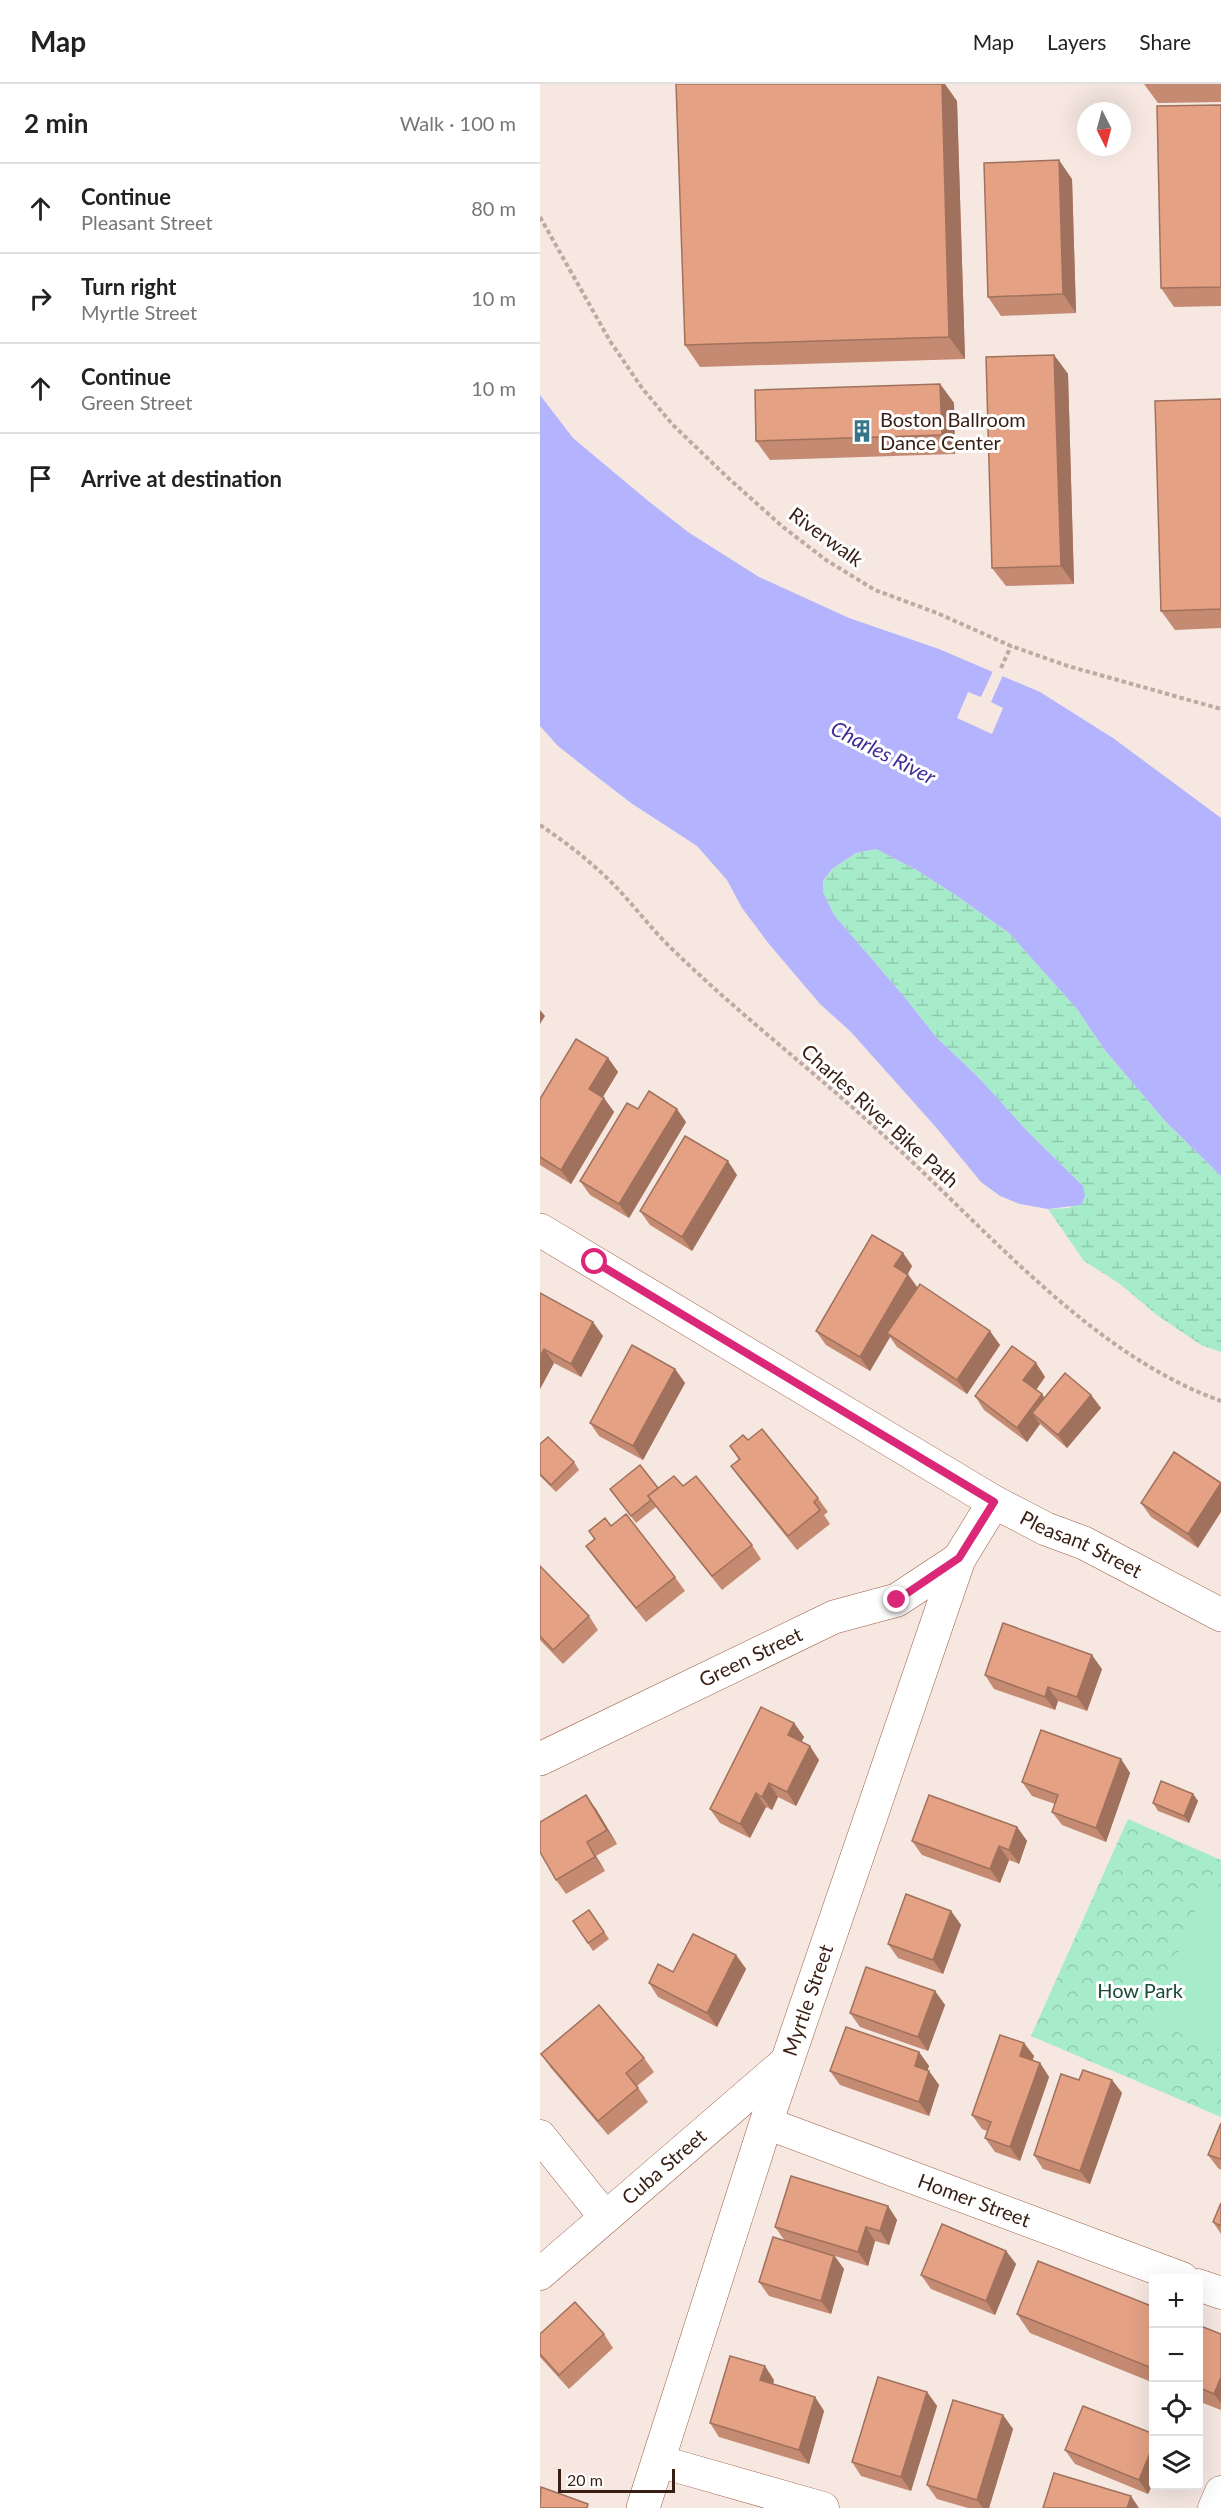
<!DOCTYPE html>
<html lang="en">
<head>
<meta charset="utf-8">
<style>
	:root { --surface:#fff; --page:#f2f2f2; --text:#222; --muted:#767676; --line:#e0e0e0 }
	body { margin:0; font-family:Lato,sans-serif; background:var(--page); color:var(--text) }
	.controls { position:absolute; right:18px; bottom:18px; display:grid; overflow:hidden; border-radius:6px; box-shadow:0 6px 24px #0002 }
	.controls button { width:54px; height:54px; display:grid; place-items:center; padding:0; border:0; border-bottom:2px solid var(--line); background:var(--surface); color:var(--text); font:30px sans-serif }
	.compass { position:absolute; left:537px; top:18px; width:54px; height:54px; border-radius:50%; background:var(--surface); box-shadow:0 6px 24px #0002; rotate:174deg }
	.scale { position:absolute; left:18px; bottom:15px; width:117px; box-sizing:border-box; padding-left:6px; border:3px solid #391f13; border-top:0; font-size:16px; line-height:21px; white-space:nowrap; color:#391f13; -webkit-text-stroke:4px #fff; paint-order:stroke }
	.stop { position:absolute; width:18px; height:18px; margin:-14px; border:4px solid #db2777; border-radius:50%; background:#fff }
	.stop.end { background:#db2777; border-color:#fff; box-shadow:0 2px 6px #0008 }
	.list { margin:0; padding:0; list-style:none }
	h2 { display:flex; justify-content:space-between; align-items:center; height:78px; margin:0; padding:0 24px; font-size:26px }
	h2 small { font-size:20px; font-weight:400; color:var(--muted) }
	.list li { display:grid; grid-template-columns:39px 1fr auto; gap:18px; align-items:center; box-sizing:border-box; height:90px; padding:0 24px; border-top:2px solid var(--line) }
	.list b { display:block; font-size:22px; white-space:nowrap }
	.list p { margin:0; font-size:20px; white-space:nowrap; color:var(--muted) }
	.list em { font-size:20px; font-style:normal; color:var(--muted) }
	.icon { flex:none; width:33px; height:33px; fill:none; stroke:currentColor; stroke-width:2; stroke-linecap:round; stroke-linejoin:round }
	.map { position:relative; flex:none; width:681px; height:2424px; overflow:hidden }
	header { display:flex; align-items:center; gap:36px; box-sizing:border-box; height:84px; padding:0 30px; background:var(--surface); border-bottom:2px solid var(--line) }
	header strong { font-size:28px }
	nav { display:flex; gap:33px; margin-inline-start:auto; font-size:21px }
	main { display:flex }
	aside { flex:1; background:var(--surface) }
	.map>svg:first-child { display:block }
</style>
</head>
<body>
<header>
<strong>Map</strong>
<nav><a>Map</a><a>Layers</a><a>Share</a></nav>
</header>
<main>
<aside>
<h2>2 min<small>Walk · 100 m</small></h2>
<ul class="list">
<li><svg class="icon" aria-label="ahead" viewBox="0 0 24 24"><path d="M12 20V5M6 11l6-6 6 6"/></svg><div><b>Continue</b><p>Pleasant Street</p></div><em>80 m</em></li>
<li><svg class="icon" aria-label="right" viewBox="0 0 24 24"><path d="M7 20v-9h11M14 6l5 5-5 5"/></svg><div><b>Turn right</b><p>Myrtle Street</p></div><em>10 m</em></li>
<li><svg class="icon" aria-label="ahead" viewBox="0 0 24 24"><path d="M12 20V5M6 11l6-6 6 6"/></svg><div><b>Continue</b><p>Green Street</p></div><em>10 m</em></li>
<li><svg class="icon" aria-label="arrive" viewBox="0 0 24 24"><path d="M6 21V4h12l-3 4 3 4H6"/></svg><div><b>Arrive at destination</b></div></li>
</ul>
</aside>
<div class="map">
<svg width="681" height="2424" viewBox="0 0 681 2424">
	<defs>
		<pattern id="wetland-marsh" width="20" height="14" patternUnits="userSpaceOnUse" patternTransform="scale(1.5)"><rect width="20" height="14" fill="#a6eccb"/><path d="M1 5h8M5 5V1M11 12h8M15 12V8" fill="none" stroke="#90caad"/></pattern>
		<pattern id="park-crowns" width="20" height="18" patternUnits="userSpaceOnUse" patternTransform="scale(1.5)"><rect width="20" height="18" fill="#a6eccb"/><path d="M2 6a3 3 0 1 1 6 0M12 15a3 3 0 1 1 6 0" fill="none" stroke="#90caad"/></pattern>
	</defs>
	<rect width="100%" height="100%" fill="#f6e7e1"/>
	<path fill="url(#wetland-marsh)" d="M336 765 375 785 417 812 469 849 537 925 564 965 625 1037 681 1092V1268L661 1261 617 1231 580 1200 544 1177 508 1125 530 1124 543 1102 490 1050 438 993 396 953 367 916 294 831 283 808V797L292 785 316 769Z"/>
	<path fill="url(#park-crowns)" d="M588 1735 681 1776V2033L491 1952Z"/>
	<path fill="#a6eccb" d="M667 1799 681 1804V1966L610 1937Z"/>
	<path fill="#b4b3fe" d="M0 311 33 354 107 416 148 448 219 493 309 534 399 565 500 608 573 654 681 734V1092L625 1037 564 965 537 925 469 849 417 812 375 785 336 765 316 769 292 785 283 797V808L294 831 367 916 396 953 438 993 490 1050 543 1102 545 1112 541 1121 508 1125 480 1120 460 1112 441 1098 394 1041 311 948 280 920 229 860 202 824 187 796 157 762 91 719 56 692 18 662 0 642Z"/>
	<path fill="#f6e7e1" d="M454 585 464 589 451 618 463 624 452 650 417 634 428 608 441 613Z"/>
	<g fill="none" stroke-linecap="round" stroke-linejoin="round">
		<g stroke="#9b5e43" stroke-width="33">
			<g id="minor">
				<path id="s1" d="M226 2039 642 2194"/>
				<path d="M0 2052 65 2133"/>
				<path id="s2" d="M0 2190 248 1976"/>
				<path d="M658 2201 681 2209"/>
				<path d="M118 2377 283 2424"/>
				<path d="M674 2424 681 2408"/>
			</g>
		</g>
		<g stroke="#9b5e43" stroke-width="34">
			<g id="tertiary">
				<path id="s3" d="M0 1146 454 1418 506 1445 544 1459 681 1531"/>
				<path id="s4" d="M0 1675 294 1533 357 1516 419 1475"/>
				<path id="s5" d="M103 2424 226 2039 419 1475 454 1418"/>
			</g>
		</g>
		<g stroke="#bdaba3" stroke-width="4" stroke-dasharray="4.5 3" stroke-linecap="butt">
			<path d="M0 133 70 257 102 304 133 341 186 392 243 443 286 476 335 506 397 529 471 562 528 582 681 625"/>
			<path d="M461 584 471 562"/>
			<path d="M0 741C24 757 46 774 67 794 89 815 107 840 128 861 199 931 279 991 352 1059 450 1149 553 1271 681 1317"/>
		</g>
		<use href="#minor" stroke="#fff" stroke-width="32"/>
		<use href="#tertiary" stroke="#fff" stroke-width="33"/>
	</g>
	<g fill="#c48a72">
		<path d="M604 0H681V18L618 19Z"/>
		<path d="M417 17 425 275 160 283 145 261Z"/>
		<path d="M681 21V222L634 223 621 204Z"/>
		<path d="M532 95 536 229 461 232 448 213Z"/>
		<path d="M514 271 528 290 534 500 466 502 452 484Z"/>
		<path d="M400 300 414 319 415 370 230 376 216 357Z"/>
		<path d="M681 315V544L635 546 621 527Z"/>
		<path d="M68 974 78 988 63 1013 74 1028 31 1100 0 1081V1015Z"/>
		<path d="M98 1025 146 1038 89 1134 50 1111 40 1097Z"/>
		<path d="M197 1091 152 1167 110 1141 100 1127Z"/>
		<path d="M363 1169 372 1182 368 1190 378 1204 460 1261 427 1310 357 1263 350 1253 330 1287 286 1261 276 1247Z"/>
		<path d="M0 1209 63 1252 41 1293 14 1279 0 1305Z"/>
		<path d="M496 1279 505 1293 496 1306 502 1310 504 1313 551 1311 561 1324 527 1364 500 1340 487 1358 444 1326 435 1312Z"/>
		<path d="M135 1285 145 1299 103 1376 59 1352 50 1339Z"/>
		<path d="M208 1356 278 1414 288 1428 284 1431 290 1440 257 1466 201 1396 191 1382 199 1376 190 1362Z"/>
		<path d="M0 1360 34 1378 39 1386 16 1408 0 1392Z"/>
		<path d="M634 1368 658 1464 611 1433 601 1419Z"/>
		<path d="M143 1402 212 1461 221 1475 182 1506 116 1423 96 1439 70 1405 118 1404Z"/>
		<path d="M71 1442 135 1493 145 1507 106 1538 56 1476 46 1462 54 1455 49 1447Z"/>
		<path d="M0 1482 49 1532 58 1546 23 1580 0 1556Z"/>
		<path d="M562 1585 547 1627 518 1617 515 1626 454 1605 445 1591Z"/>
		<path d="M254 1639 264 1653 261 1658 279 1676 256 1722 238 1713 232 1726 226 1723 210 1754 180 1739 170 1725Z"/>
		<path d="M581 1675 590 1689 566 1758 522 1741 512 1728 515 1720 492 1712 482 1698Z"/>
		<path d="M653 1710 658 1717 649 1739 618 1727 613 1719Z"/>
		<path d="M56 1725 77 1760 56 1772 65 1787 26 1810 16 1796Z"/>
		<path d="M477 1743 487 1757 479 1780 469 1776 460 1799 382 1771 372 1757Z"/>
		<path d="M49 1826 69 1855 53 1867 33 1837Z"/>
		<path d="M411 1827 421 1841 403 1890 358 1874 348 1860Z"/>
		<path d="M196 1871 206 1885 177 1943 118 1913 109 1899Z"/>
		<path d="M395 1907 405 1921 388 1967 320 1943 310 1929Z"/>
		<path d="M484 1959 494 1972 492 1977 500 1979 509 1993 480 2077 455 2068 445 2054 447 2047 442 2045 432 2031Z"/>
		<path d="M379 1968 389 1982 387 1987H389L399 2001 389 2032 300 2001 290 1987Z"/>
		<path d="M1 1970 104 1974 114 1988 97 2002 108 2018 68 2051 11 1984Z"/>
		<path d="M539 1996H572L582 2009 550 2100 503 2085 494 2071Z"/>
		<path d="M681 2039V2086L678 2084 668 2071Z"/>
		<path d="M681 2119V2150L673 2138Z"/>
		<path d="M348 2122 357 2136 349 2161 335 2157 328 2182 295 2172 304 2185 291 2230 229 2212 219 2198 245 2157 235 2143Z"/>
		<path d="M466 2167 476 2180 455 2231 391 2205 381 2191Z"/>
		<path d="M614 2223V2299L490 2249 477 2230Z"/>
		<path d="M658 2241 681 2250V2326L658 2317Z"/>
		<path d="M0 2250H64L73 2264 29 2305 0 2273Z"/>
		<path d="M234 2296 233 2300 275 2313 284 2327 269 2380 179 2353 170 2339Z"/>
		<path d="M387 2308 397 2322 371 2407 321 2392 312 2378Z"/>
		<path d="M463 2331 473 2345 449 2424H428L397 2415 387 2401Z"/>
		<path d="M614 2350V2397L608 2410 535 2380 525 2366Z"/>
	</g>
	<g fill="#a0715c">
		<path d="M402 0H405L417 17 425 275 409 253Z"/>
		<path d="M519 76 532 95 536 229 523 210Z"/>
		<path d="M514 271 528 290 534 500 521 482Z"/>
		<path d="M400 300 414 319 415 370 402 351Z"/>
		<path d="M0 926 5 932 0 940Z"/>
		<path d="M68 974 78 988 59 1019 49 1005Z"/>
		<path d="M64 1014 74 1028 31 1100 21 1086Z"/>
		<path d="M137 1025 146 1038 89 1134 79 1120Z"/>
		<path d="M188 1077 197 1091 152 1167 142 1153Z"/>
		<path d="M363 1169 372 1182 364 1196 354 1182Z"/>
		<path d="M368 1191 378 1205 347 1249 350 1253 330 1287 320 1273Z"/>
		<path d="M53 1238 63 1252 41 1293 31 1280Z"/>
		<path d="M450 1247 460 1261 427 1310 417 1296Z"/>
		<path d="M4 1265 14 1279 0 1305V1273Z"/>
		<path d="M496 1279 505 1293 493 1310 483 1296Z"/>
		<path d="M135 1285 145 1299 103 1376 93 1362Z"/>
		<path d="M502 1310 511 1324 492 1329 500 1340 487 1358 477 1344Z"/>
		<path d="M551 1311 561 1324 527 1364 518 1351Z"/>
		<path d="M681 1399V1428L658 1464 648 1450Z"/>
		<path d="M552 1571 562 1585 547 1627 537 1613Z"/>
		<path d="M508 1603 518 1617 515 1626 505 1613Z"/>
		<path d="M254 1639 264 1653 258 1665 248 1651Z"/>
		<path d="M270 1662 279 1676 256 1722 247 1708Z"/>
		<path d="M581 1675 590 1689 566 1758 556 1744Z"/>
		<path d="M229 1699 238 1713 232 1726 222 1713Z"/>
		<path d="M216 1709 226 1723 210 1754 200 1740Z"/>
		<path d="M653 1710 658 1717 649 1739 644 1732Z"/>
		<path d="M46 1711 56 1725 77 1760 67 1746Z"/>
		<path d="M477 1743 487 1757 479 1780 469 1766Z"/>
		<path d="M47 1758 56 1772 65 1787 55 1773Z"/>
		<path d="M459 1762 469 1776 460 1799 450 1785Z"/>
		<path d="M411 1827 421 1841 403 1890 393 1876Z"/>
		<path d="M196 1871 206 1885 177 1943 167 1929Z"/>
		<path d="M395 1907 405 1921 388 1967 378 1953Z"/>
		<path d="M484 1959 494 1972 489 1986 480 1972Z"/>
		<path d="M379 1968 389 1982 384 1996 375 1982Z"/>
		<path d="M500 1979 509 1993 480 2077 470 2063Z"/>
		<path d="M389 1987 399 2001 389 2032 379 2018Z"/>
		<path d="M572 1996 582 2009 550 2100 540 2087Z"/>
		<path d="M348 2122 357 2136 349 2161 340 2147Z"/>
		<path d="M326 2143 335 2157 328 2182 318 2168Z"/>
		<path d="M466 2167 476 2180 455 2231 446 2217Z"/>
		<path d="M294 2172 304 2185 291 2230 281 2217Z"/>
		<path d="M225 2282 234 2296 230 2310 220 2296Z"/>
		<path d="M681 2293V2319L674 2310Z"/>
		<path d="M387 2308 397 2322 371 2407 361 2393Z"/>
		<path d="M275 2313 284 2327 269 2380 259 2366Z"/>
		<path d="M463 2331 473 2345 449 2424H443L437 2416Z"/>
		<path d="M614 2359V2397L608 2410 599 2396Z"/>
		<path d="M591 2412 599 2424H587Z"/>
	</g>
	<g fill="#e4a184" stroke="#a0715c" stroke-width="1.5">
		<path d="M136 0H402L409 253 145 261Z"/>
		<path d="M681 21V203L621 204 617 22Z"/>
		<path d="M519 76 523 210 448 213 444 79Z"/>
		<path d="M514 271 521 482 452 484 446 273Z"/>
		<path d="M400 300 402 351 216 357 215 306Z"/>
		<path d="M681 315V525L621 527 615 317Z"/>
		<path d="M36 955 68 974 49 1005 64 1014 21 1086 0 1073V1015Z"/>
		<path d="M109 1007 137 1025 79 1120 40 1097 87 1019 98 1025Z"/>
		<path d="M145 1052 188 1077 142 1153 100 1127Z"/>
		<path d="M332 1151 363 1169 354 1182 368 1191 320 1273 276 1247Z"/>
		<path d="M380 1200 450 1247 417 1296 347 1249Z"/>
		<path d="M0 1209 53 1238 31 1280 4 1265 0 1273Z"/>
		<path d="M92 1261 135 1285 93 1362 50 1339Z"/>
		<path d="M472 1262 496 1279 483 1296 502 1310 477 1344 435 1312Z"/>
		<path d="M525 1289 551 1311 518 1351 492 1329Z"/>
		<path d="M222 1345 278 1414 274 1418 280 1426 248 1452 191 1382 200 1375 190 1362 203 1351 208 1356Z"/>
		<path d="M8 1353 34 1378 11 1401 0 1390V1360Z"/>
		<path d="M634 1368 681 1399 648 1450 601 1419Z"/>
		<path d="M100 1381 118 1404 108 1412 111 1416 91 1432 70 1405Z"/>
		<path d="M134 1392 143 1402 156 1392 212 1461 172 1492 108 1412Z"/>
		<path d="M86 1430 135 1493 96 1524 46 1462 55 1455 49 1447 65 1434 71 1442Z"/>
		<path d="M0 1482 49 1532 13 1566 0 1552Z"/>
		<path d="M463 1539 552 1571 537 1613 508 1603 505 1613 445 1591Z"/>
		<path d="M221 1623 254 1639 248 1651 270 1662 247 1708 229 1699 222 1713 216 1709 200 1740 170 1725Z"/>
		<path d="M501 1646 581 1675 556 1744 512 1728 518 1711 482 1698Z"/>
		<path d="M621 1697 653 1710 644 1732 613 1719Z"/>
		<path d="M46 1711 67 1746 47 1758 55 1773 16 1796 0 1768V1738Z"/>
		<path d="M389 1711 477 1743 469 1766 459 1762 450 1785 372 1757Z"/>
		<path d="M366 1810 411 1827 393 1876 348 1860Z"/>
		<path d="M49 1826 64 1848 48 1859 33 1837Z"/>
		<path d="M153 1850 196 1871 167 1929 109 1899 118 1880 133 1888Z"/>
		<path d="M326 1883 395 1907 378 1953 310 1929Z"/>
		<path d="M59 1921 104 1974 86 1989 98 2004 58 2037 1 1970Z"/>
		<path d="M306 1943 379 1968 375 1982 389 1987 379 2018 290 1987Z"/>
		<path d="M460 1951 484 1959 480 1972 500 1979 470 2063 445 2054 451 2038 432 2031Z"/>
		<path d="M543 1986 572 1996 540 2087 494 2071 521 1990 539 1996Z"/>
		<path d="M681 2039V2075L668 2071Z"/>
		<path d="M251 2092 348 2122 340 2147 326 2143 318 2168 235 2143Z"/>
		<path d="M681 2119V2142L673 2138Z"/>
		<path d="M402 2140 466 2167 446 2217 381 2191Z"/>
		<path d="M233 2153 294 2172 281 2217 219 2198Z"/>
		<path d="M498 2177 614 2223V2285L477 2230Z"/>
		<path d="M35 2218 64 2250 19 2291 0 2270V2250Z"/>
		<path d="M658 2241 681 2250V2293L674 2310 658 2303Z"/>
		<path d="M190 2272 225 2282 220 2296 275 2313 259 2366 170 2339Z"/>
		<path d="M338 2293 387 2308 361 2393 312 2378Z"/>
		<path d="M413 2316 463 2331 437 2416 387 2401Z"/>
		<path d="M543 2322 614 2350V2359L599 2396 525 2366Z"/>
		<path d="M514 2389 591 2412 587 2424H503Z"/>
		<path d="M1 2403 48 2420 47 2424H0Z"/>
	</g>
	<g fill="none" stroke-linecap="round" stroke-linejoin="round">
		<path stroke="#db2777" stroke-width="8" d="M55 1178 454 1418 419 1474 357 1516"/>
	</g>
	<defs>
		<g id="building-bare" transform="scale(1.8)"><path d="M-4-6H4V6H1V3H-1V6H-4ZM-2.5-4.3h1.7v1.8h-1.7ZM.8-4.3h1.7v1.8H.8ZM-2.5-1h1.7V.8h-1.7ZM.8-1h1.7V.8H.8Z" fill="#36748a" stroke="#fff" stroke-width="2.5" paint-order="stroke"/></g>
	</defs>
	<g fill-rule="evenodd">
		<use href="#building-bare" x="322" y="347"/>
	</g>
	<g text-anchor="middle" stroke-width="6" stroke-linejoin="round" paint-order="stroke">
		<g font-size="20" fill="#391f13" stroke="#fff" text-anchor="start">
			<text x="340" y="343">Boston Ballroom<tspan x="340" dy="23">Dance Center</tspan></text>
		</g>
		<g font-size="20" fill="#391f13" stroke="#fff">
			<text transform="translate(286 453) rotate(36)" y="7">Riverwalk</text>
			<text transform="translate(340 1032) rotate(42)" y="7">Charles River Bike Path</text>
			<text dy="7" stroke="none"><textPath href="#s3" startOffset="626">Pleasant Street</textPath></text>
			<text dy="7" stroke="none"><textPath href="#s4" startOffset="234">Green Street</textPath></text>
			<text dy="7" stroke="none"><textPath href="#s5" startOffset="534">Myrtle Street</textPath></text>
			<text dy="7" stroke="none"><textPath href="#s2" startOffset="164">Cuba Street</textPath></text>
			<text dy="7" stroke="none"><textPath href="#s1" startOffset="222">Homer Street</textPath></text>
		</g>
		<g font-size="20" fill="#194c38" stroke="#fff">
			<text x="600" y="1914">How Park</text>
		</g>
		<g font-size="21" font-style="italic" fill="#402d96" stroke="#fff">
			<text transform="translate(343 669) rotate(27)" y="7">Charles River</text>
		</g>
	</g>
</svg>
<div class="controls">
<button>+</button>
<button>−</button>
<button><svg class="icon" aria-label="locate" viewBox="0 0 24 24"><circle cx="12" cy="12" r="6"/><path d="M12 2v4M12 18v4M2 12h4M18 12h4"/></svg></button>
<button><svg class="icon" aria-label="layers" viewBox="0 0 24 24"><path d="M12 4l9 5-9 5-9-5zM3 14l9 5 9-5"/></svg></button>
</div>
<svg class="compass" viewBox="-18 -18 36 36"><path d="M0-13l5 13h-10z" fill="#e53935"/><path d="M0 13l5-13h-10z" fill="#767676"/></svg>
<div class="scale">20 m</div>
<div class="stop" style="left:55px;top:1178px"></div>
<div class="stop end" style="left:357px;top:1516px"></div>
</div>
</main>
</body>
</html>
